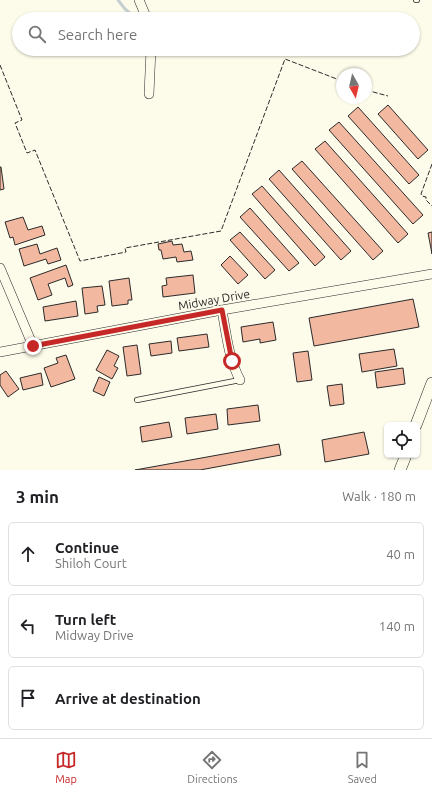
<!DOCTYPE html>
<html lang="en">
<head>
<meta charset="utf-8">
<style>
	:root { --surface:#fff; --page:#f6f6f6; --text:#202124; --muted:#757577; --line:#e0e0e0; --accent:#c62828 }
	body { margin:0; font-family:Ubuntu,sans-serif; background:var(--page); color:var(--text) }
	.controls { position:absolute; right:12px; bottom:12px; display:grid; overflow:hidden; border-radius:6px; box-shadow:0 1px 3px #0004 }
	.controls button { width:36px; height:36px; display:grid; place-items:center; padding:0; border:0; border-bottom:1px solid var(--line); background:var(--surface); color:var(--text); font:20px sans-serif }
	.compass { position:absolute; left:336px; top:68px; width:36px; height:36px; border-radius:50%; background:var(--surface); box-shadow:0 1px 3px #0004; rotate:172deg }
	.stop { position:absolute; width:12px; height:12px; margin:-9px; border:3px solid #c62828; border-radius:50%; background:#fff }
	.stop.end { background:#c62828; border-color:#fff; box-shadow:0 1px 4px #0008 }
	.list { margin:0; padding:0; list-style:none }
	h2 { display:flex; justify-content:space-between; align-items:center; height:52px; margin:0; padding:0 16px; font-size:17px }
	h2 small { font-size:13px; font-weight:400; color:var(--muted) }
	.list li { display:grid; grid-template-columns:26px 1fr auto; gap:12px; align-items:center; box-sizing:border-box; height:64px; margin:0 8px 8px; padding:0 8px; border:1px solid var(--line); border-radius:6px }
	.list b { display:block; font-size:15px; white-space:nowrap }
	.list p { margin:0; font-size:13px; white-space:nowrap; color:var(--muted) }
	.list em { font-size:13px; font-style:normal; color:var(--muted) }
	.icon { flex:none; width:22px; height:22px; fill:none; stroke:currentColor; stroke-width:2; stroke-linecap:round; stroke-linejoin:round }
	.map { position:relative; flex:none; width:432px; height:470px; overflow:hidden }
	.search { position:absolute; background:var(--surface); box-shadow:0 1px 3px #0004; left:12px; right:12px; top:12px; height:44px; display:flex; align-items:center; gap:10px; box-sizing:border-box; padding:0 14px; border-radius:22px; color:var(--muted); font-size:15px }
	.sheet { height:268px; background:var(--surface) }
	nav { display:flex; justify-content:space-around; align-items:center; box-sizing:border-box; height:56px; border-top:1px solid var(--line); background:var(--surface); font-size:11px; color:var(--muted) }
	nav a { display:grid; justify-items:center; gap:2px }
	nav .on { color:var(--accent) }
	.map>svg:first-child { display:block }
</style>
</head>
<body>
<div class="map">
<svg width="432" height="470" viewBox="0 0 432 470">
	<rect width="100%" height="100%" fill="#fdfbea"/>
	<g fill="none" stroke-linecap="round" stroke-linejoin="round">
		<path stroke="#c7d0d0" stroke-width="3" d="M118 0 125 9 137 19"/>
	</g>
	<g fill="#f2b8a0" stroke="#2b2b2b">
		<path d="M388 105 428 150 418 159 378 114Z"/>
		<path d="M358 107 419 175 409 184 348 116Z"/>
		<path d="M339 122 423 215 413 224 329 130Z"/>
		<path d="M325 141 408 234 398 243 315 149Z"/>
		<path d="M302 161 383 251 373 260 292 169Z"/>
		<path d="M0 167H1L4 189 0 190Z"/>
		<path d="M279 170 351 251 341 260 269 179Z"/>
		<path d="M262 186 325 257 315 266 252 194Z"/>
		<path d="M250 208 299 263 289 271 240 217Z"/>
		<path d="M23 217 28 230 42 226 45 235 15 245 13 237 10 238 5 222Z"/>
		<path d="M240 232 275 270 265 279 230 240Z"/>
		<path d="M432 232V254L428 233Z"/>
		<path d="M172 241 173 245 182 244 184 252 191 251 193 260 177 262 176 257 163 259 161 250H159L158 244Z"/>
		<path d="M37 244 40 254 57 248 61 260 48 264 46 259 24 266 19 249Z"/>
		<path d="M230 256 248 275 238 284 221 265Z"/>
		<path d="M66 265 73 285 68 287 65 278 48 284 52 295 38 300 30 278Z"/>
		<path d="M193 275 195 293 163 297 162 286 167 285 166 278Z"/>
		<path d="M129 278 132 300H128V304L112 306 109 281Z"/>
		<path d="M102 286 105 305 97 306 98 312 85 314 82 288Z"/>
		<path d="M413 299 419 327 314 346 309 318Z"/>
		<path d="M76 301 78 316 45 321 43 307Z"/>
		<path d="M273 322 276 340 260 343V339L243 342 241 327Z"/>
		<path d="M207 334 209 347 179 351 177 338Z"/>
		<path d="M171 341 172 353 151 356 149 344Z"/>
		<path d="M137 345 141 374 127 376 123 347Z"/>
		<path d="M394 349 397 366 362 372 359 354Z"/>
		<path d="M107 350 119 356 114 366 118 368 112 379 96 370Z"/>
		<path d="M308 351 312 380 297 382 293 353Z"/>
		<path d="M66 355 75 379 51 387 44 368 58 363 56 358Z"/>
		<path d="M403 368 405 384 377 388 375 372Z"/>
		<path d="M6 371 19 389 8 397 0 385V375Z"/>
		<path d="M41 373 43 385 23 390 20 378Z"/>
		<path d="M99 377 110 382 104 396 93 391Z"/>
		<path d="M342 384 344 404 330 406 327 386Z"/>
		<path d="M258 405 260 421 228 425 227 409Z"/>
		<path d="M216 414 218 429 187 434 185 418Z"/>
		<path d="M169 422 172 437 142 442 140 427Z"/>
		<path d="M364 432 369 454 325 462 322 440Z"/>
		<path d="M279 444 281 455 200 470H135Z"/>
	</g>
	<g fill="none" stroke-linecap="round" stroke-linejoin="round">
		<g stroke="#2b2b2b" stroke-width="6">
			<g id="service">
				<path d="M416 0H417"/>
				<path d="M137 400 240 380"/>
			</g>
		</g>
		<g stroke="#2b2b2b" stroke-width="10">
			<g id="minor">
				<path d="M139 0 147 19"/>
				<path d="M149 94 151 49"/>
				<path d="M0 268 33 346"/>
				<path d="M222 310C226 333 229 360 240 380"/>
				<path d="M0 352 222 310 432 274"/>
			</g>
		</g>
		<g stroke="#2b2b2b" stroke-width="12">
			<g id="tertiary">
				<path d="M416 425 432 383"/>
				<path d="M400 470 406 455"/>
			</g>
		</g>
		<use href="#service" stroke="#fdfbea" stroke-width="4.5"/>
		<use href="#minor" stroke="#fdfbea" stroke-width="9"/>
		<use href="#tertiary" stroke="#fdfbea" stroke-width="11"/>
		<g stroke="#2b2b2b" stroke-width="1" stroke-dasharray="5 2" stroke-linecap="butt">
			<path d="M0 65 22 120 15 123 27 153 35 150 80 261 126 252 125 248 221 231 285 59 342 81"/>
			<path d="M366 90 388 96"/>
			<path d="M432 164 421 194 422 196 426 197V200L432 206"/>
		</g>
	</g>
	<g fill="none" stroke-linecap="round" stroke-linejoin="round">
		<path stroke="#c62828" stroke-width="5" d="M33 346 222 310 232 361"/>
	</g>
	<g text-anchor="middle" stroke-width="3" stroke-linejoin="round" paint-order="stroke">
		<g font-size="12" fill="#2b2b2b" stroke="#fdfbea">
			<text transform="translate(214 300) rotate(-10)" y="4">Midway Drive</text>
		</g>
	</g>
</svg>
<div class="controls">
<button><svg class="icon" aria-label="locate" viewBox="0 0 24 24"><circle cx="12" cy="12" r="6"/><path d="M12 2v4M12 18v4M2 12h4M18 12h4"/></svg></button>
</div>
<svg class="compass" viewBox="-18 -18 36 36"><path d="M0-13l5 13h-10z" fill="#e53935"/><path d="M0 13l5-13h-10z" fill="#757577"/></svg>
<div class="stop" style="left:232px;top:361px"></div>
<div class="stop end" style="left:33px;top:346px"></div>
<div class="search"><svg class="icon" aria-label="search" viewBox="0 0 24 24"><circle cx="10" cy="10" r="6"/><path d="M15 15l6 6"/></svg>Search here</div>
</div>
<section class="sheet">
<h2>3 min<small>Walk · 180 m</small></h2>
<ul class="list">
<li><svg class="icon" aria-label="ahead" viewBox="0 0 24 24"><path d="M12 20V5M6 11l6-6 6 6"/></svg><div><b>Continue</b><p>Shiloh Court</p></div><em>40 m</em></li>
<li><svg class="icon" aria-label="left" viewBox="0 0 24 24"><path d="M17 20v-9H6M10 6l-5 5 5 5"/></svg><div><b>Turn left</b><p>Midway Drive</p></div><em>140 m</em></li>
<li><svg class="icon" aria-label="arrive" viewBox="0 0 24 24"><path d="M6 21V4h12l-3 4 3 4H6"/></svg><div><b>Arrive at destination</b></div></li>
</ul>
</section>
<nav>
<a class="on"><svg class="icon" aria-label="map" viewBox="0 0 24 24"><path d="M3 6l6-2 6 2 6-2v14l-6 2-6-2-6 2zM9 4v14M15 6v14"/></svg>Map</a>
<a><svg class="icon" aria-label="directions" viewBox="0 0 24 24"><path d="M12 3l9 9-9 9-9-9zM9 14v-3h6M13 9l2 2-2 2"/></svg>Directions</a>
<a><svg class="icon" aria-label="saved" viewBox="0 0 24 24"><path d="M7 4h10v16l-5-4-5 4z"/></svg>Saved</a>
</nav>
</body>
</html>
